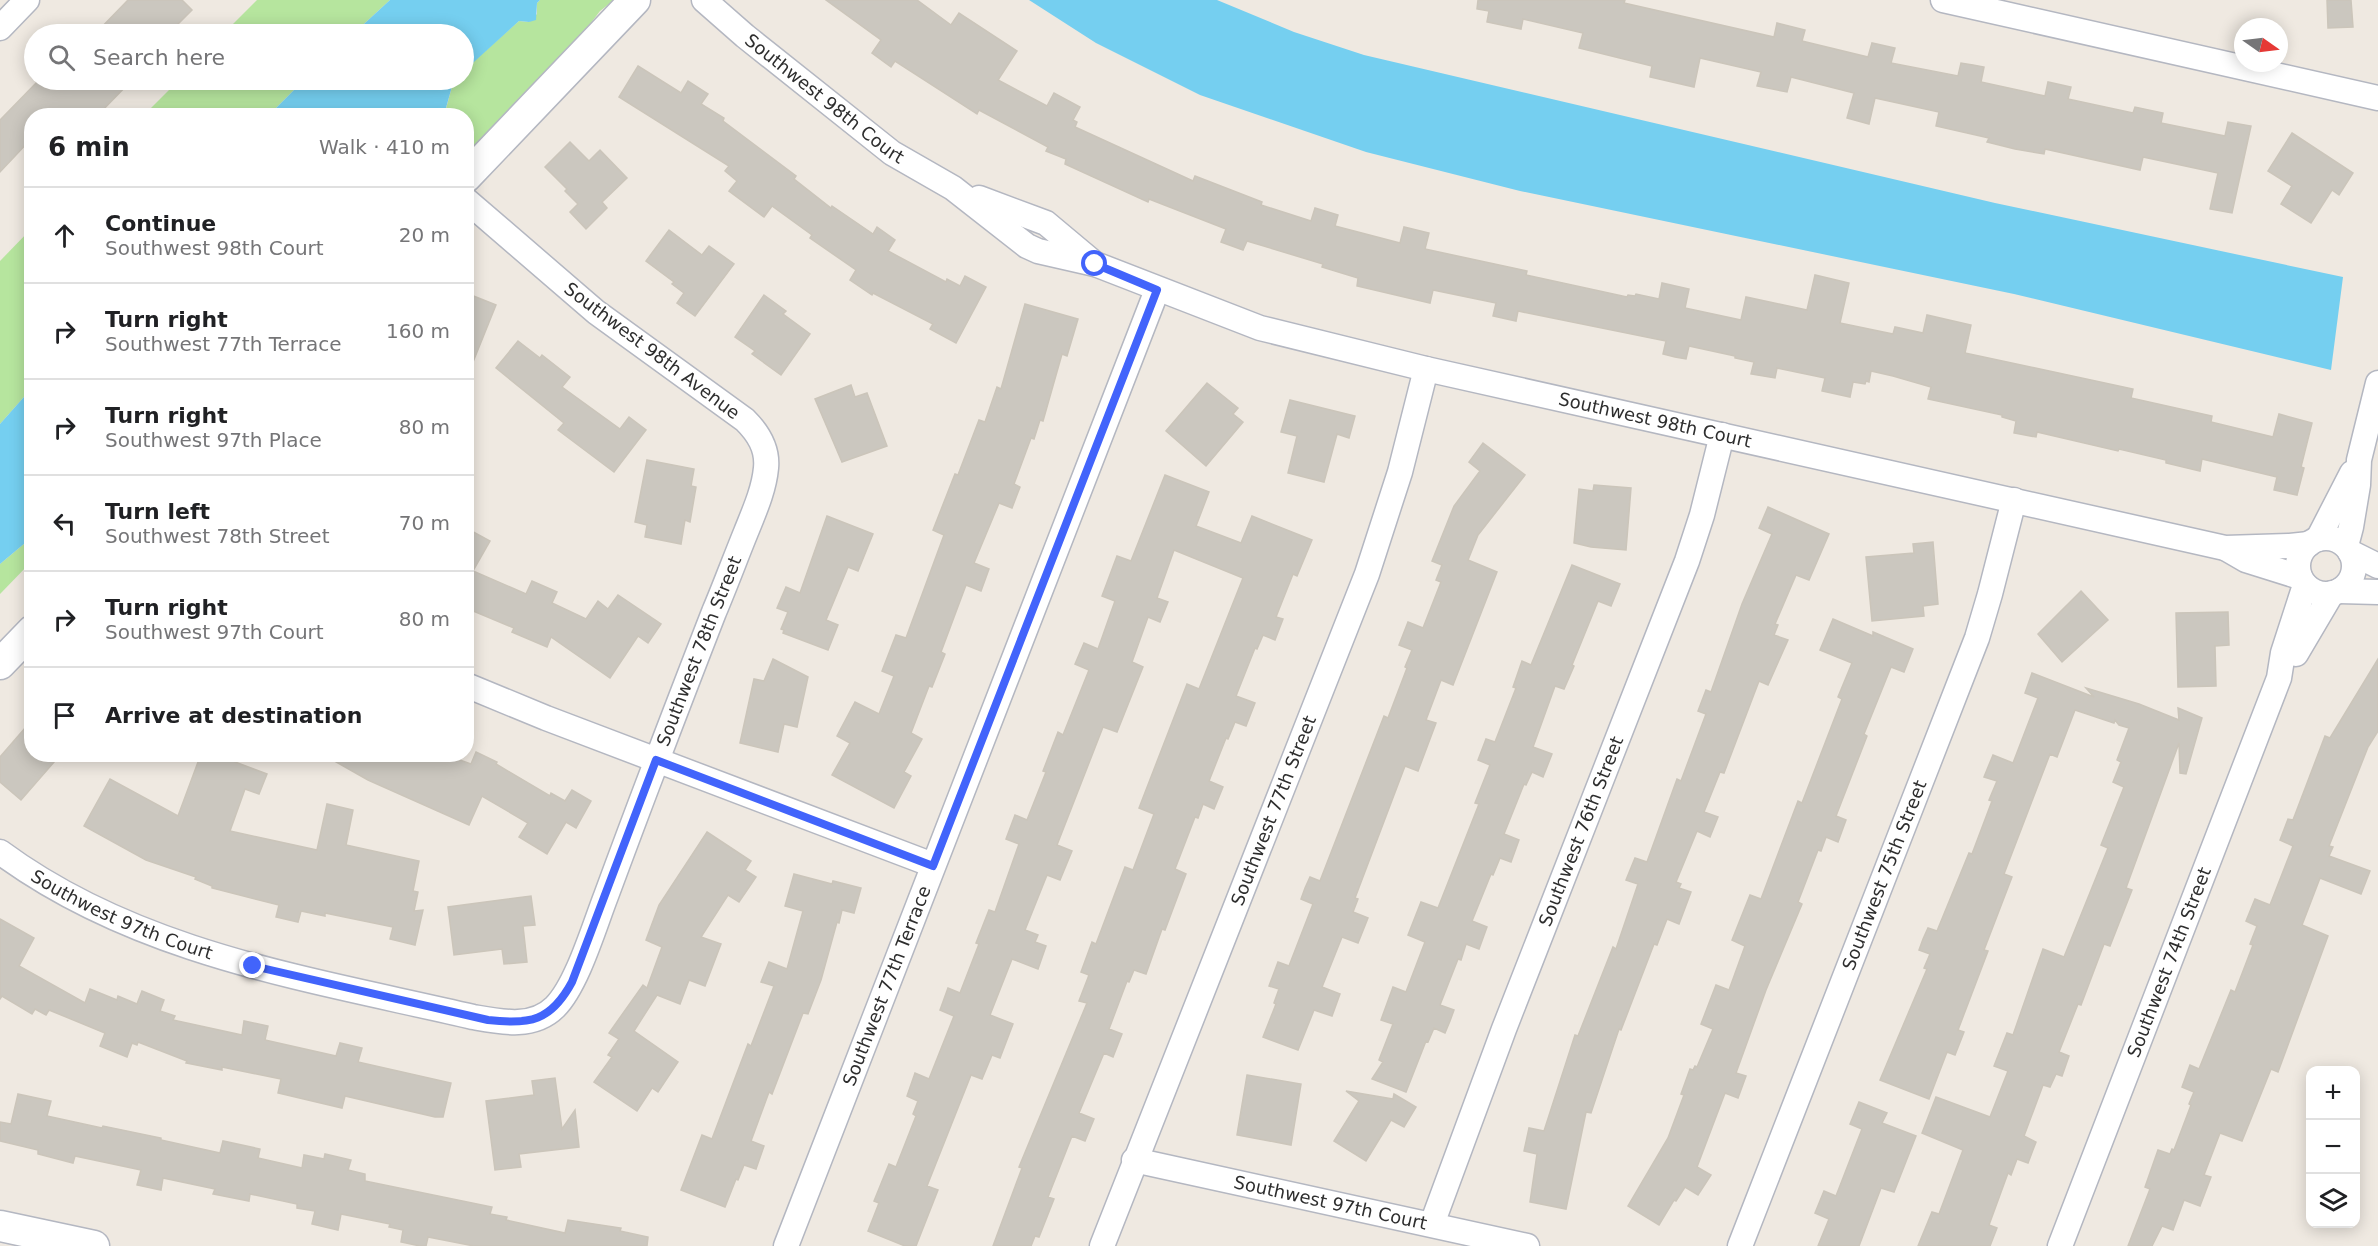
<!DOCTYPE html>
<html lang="en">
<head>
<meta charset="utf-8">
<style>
	:root { --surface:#fff; --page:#f6f6f6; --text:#202124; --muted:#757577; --line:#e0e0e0 }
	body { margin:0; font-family:"DejaVu Sans",sans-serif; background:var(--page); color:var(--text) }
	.controls { position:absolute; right:18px; bottom:18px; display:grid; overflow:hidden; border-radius:12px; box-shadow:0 3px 15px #0003 }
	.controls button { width:54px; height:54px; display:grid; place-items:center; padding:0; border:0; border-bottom:2px solid var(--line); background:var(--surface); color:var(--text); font:30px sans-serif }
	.compass { position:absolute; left:2234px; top:18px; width:54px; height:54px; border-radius:50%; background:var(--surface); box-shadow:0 3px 15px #0003; rotate:104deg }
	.stop { position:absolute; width:18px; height:18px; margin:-14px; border:4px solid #4264fb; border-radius:50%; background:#fff }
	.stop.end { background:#4264fb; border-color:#fff; box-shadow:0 2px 6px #0008 }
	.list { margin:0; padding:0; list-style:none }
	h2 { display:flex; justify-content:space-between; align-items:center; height:78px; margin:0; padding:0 24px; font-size:26px }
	h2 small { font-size:20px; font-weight:400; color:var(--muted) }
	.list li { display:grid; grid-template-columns:39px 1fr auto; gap:18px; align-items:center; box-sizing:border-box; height:96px; padding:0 24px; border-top:2px solid var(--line) }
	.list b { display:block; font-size:22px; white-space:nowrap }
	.list p { margin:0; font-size:20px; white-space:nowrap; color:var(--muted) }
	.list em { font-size:20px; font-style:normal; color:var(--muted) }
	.icon { flex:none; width:33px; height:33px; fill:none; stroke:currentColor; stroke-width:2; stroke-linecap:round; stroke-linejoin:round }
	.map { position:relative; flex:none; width:2378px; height:1246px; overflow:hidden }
	.search { position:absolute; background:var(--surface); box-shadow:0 3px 15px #0003; left:24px; top:24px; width:450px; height:66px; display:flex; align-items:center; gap:15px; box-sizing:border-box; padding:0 21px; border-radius:33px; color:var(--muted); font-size:22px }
	.panel { position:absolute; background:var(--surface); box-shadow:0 3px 15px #0003; left:24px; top:108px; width:450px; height:654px; border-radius:24px }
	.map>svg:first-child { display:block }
</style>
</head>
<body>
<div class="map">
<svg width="2378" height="1246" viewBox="0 0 2378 1246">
	<rect width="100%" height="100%" fill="#efe9e1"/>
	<g fill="#b6e59e">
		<path d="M257 0H390L353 34H223Z"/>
		<path d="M540 0H614L600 11 584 32 467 156 466 116H444L453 83 456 80H464L465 69 519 21 529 22 537 14V3Z"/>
		<path d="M179 80H304L269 115 143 116Z"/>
		<path d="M31 229V389L0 424V261Z"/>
		<path d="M31 538V562L0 594V564Z"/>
	</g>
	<g fill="#75cff0">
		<path d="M390 0H540L537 3 536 20 529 22 519 21 464 71V34H353Z"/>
		<path d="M1029 0H1217L1294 32 1364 55 1995 203 2343 277 2331 370 2014 294 1520 191 1366 152 1200 95 1096 43Z"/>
		<path d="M304 80H456L453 83 444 115H269Z"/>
		<path d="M31 389V538L0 564V424Z"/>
	</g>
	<g fill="#cbc7bf" stroke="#cbc5ba" stroke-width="1.5">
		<path d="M128 0H182L192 10 168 34H95Z"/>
		<path d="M826 0H917L951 25 959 13 1017 51 998 80 1047 106 1054 93 1080 107 1073 120 1077 122 1075 127 1193 181 1195 176 1262 202 1261 205 1311 221 1315 208 1338 215 1335 226 1400 243 1404 227 1429 233 1425 249 1527 271 1526 275 1627 297 1628 295 1635 296 1636 294 1659 299 1662 283 1689 289 1685 308 1741 320 1746 297 1807 310 1815 275 1849 283 1840 323 1893 334 1895 327 1923 333 1927 315 1971 325 1965 353 2133 389 2131 398 2212 416 2211 422 2273 437 2279 414 2312 423 2301 467 2304 468 2297 495 2274 490 2277 477 2202 459 2200 471 2166 463V460L2119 449 2118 451 2037 432 2036 437 2014 433 2016 421 2002 417V415L1928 399 1931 387 1893 376 1871 371 1869 382 1866 381 1865 384 1853 382 1850 397 1822 391 1825 378 1777 368 1775 378 1751 374 1754 362 1735 358V356L1689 346 1686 359 1675 357 1663 354 1666 341 1518 311 1516 321 1493 316 1496 303 1433 290 1430 303 1357 286 1358 278 1322 267 1323 264 1247 241 1243 250 1221 242 1226 229 1149 199 1148 202 1065 164 1066 159 1046 151 1048 147 979 110 977 114 895 61 891 67 872 53 881 40Z"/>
		<path d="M1478 0H1625L1624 3 1774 37 1777 23 1805 30 1802 41 1868 57 1872 43 1895 48 1891 63 1958 76 1961 63 1973 65 1984 67 1981 82 2045 96 2048 82 2071 87 2068 99 2133 113 2135 107 2163 113 2161 123 2225 136 2228 122 2251 126 2232 213 2210 209 2218 173 2143 157 2140 170 2045 149 2044 154 2015 149 1987 142 1989 138 1936 126 1939 112 1875 98 1869 124 1847 118 1854 93 1791 77 1787 92 1757 86 1761 72 1700 58 1694 87 1650 77 1652 66 1579 48 1583 33 1523 19 1521 29 1487 22 1489 11 1477 9Z"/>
		<path d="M2327 0H2351L2353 27 2328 28Z"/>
		<path d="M638 66 681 93 688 81 708 94 701 104 724 118 723 121 796 176 794 179 831 208 832 206 873 234 877 227 895 240 888 251 946 282 947 279 960 286 965 276 986 287 956 343 930 329 933 324 873 293 872 295 850 280 856 270 810 238 812 235 772 206 764 217 729 191 737 181 725 171 729 166 619 97Z"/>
		<path d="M39 80H132L97 116H32V138L0 172V120Z"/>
		<path d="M2292 133 2353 173 2339 195 2332 190 2311 223 2281 204 2292 186 2268 171Z"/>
		<path d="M570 142 589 161 600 150 627 178 602 202 607 208 586 229 570 212 578 204 565 191 567 189 545 167Z"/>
		<path d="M669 230 702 255 709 246 734 264 695 316 677 303 684 293 672 284 674 282 646 261Z"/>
		<path d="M466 293 496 305 467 377 466 376Z"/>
		<path d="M764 295 786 311 783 314 810 334 781 375 752 354 755 351 735 337Z"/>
		<path d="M1025 304 1078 319 1067 356 1062 354 1043 421 1040 420 1034 439 1031 438 1014 484 1020 487 1012 508 999 503 974 563 989 569 981 591 966 585 941 652 945 654 932 687 929 686 911 733 922 739 904 772 911 776 894 808 832 775 850 743 837 736 855 702 879 714 894 676 882 671 896 635 906 638 944 535 933 530 955 474 958 475 979 420 985 422 997 387 1001 389Z"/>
		<path d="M518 341 540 358 542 355 570 377 562 387 620 429 629 417 646 430 614 472 558 430 564 423 496 368Z"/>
		<path d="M1207 383 1238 408 1233 414 1243 422 1206 466 1166 431Z"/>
		<path d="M851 385 855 397 867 393 887 446 842 462 815 399Z"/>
		<path d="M1290 400 1355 416 1349 438 1337 434 1324 482 1288 473 1297 436 1281 432Z"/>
		<path d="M1483 443 1525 475 1478 535 1468 560 1497 572 1453 685 1441 680 1426 720 1436 723 1418 771 1405 766 1355 898 1358 899 1353 912 1368 918 1358 943 1342 937 1322 987 1340 994 1332 1016 1314 1010 1298 1050 1263 1037 1276 1004 1274 1003 1279 989 1269 986 1278 962 1289 966 1313 904 1301 899 1305 888 1310 877 1320 881 1384 716 1388 718 1407 668 1405 667 1412 650 1399 645 1408 622 1423 628 1441 582 1436 580 1442 565 1432 561 1454 506 1480 471 1469 462Z"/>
		<path d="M647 460 694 469 691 486 696 487 690 522 685 520 681 544 645 537 647 525 635 522Z"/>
		<path d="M1165 475 1209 492 1196 526 1241 543 1252 516 1312 540 1297 576 1293 574 1276 617 1283 619 1275 640 1263 635 1257 649 1255 648 1236 696 1255 703 1246 726 1235 722 1228 739 1226 738 1209 781 1223 787 1214 809 1203 804 1198 818 1195 817 1175 869 1186 874 1165 930 1162 929 1146 974 1134 970 1129 982 1127 981 1109 1029 1122 1034 1113 1057 1104 1053 1079 1113 1094 1119 1085 1141 1072 1136 1048 1197 1054 1199 1039 1237 1035 1236 1031 1246H993L1022 1168 1019 1167 1087 1003 1079 1001 1089 975 1081 972 1092 942 1096 944 1125 867 1133 870 1154 814 1139 808 1187 684 1199 689 1243 578 1174 550 1157 598 1168 602 1160 622 1148 617 1132 662 1143 667 1117 732 1103 727 1057 845 1072 851 1060 880 1047 875 1025 930 1038 935 1035 942 1046 946 1038 969 1012 959 990 1015 1013 1024 1000 1058 992 1055 982 1079 971 1075 927 1186 938 1190 916 1246H905L868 1231 879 1203 874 1201 889 1164 896 1167 916 1116 913 1114 918 1101 907 1096 915 1073 929 1079 954 1016 940 1010 948 988 960 993 979 944 976 943 989 910 995 912 1019 844 1006 839 1015 815 1027 820 1046 772 1043 771 1058 732 1063 735 1089 670 1075 664 1084 643 1098 649 1115 601 1102 596 1117 556 1131 561Z"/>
		<path d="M1594 485 1631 488 1626 550 1591 547 1574 543 1579 489 1593 491Z"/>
		<path d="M1768 507 1829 534 1809 580 1796 575 1775 624 1778 625 1774 635 1788 640 1768 685 1759 681 1724 773 1720 772 1704 812 1718 817 1710 837 1697 831 1676 882 1681 884 1679 888 1691 892 1679 924 1667 919 1657 945 1654 944 1621 1030 1619 1029 1591 1113 1586 1112 1566 1209 1530 1202 1537 1154 1524 1151 1529 1128 1544 1131 1575 1035 1578 1036 1613 947 1616 949 1638 884 1626 880 1635 858 1647 862 1677 779 1681 781 1706 714 1698 711 1706 690 1711 692 1742 604 1772 534 1759 528Z"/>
		<path d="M827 516 873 534 858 571 848 567 826 620 838 625 828 650 783 633 784 630 781 629 788 612 777 608 786 587 800 593Z"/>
		<path d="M466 528 490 541 473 571 526 594 532 581 557 592 552 603 586 619 598 601 608 609 618 595 661 624 648 643 638 636 610 678 551 637 547 647 512 632 514 628 466 608Z"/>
		<path d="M1933 542 1938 604 1923 606 1924 616 1872 621 1866 557 1914 553 1913 544Z"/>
		<path d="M1572 565 1620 584 1611 606 1598 601 1572 665 1574 666 1564 689 1555 686 1533 747 1552 754 1543 777 1532 772 1526 785 1524 784 1504 834 1519 840 1511 862 1500 858 1493 875 1491 874 1472 921 1487 927 1479 949 1466 944 1461 960 1458 959 1440 1005 1454 1010 1450 1021 1445 1033 1434 1028 1428 1042 1426 1041 1406 1092 1372 1079 1383 1062 1379 1060 1393 1024 1381 1020 1393 987 1406 992 1425 942 1408 935 1421 902 1438 908 1479 804 1475 803 1490 765 1478 760 1486 739 1495 742 1516 688 1513 687 1522 661 1531 665Z"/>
		<path d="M2081 591 2108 620 2062 662 2038 634Z"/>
		<path d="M2228 612 2229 645 2215 646 2216 686 2178 687 2176 613Z"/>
		<path d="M1833 619 1873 636V632L1913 649 1904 672 1891 667 1864 734 1867 736 1836 816 1846 820 1838 842 1826 837 1821 851 1818 850 1798 902 1802 904 1766 990 1736 1073 1746 1076 1738 1098 1725 1093 1697 1167 1711 1175 1698 1195 1685 1187 1676 1201 1674 1200 1659 1225 1628 1206 1668 1138 1684 1095 1681 1094 1690 1069 1693 1070 1695 1066 1697 1067 1713 1029 1701 1024 1716 985 1729 990 1745 946 1732 940 1750 895 1761 899 1798 801 1802 803 1842 699 1838 697 1852 663 1820 650Z"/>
		<path d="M773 659 808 677 797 727 784 724 778 752 740 743 754 679 764 681Z"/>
		<path d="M2378 659V731L2368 747 2329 846 2333 847 2329 856 2370 871 2361 894 2320 878 2302 925 2328 936 2278 1072 2271 1069 2242 1141 2220 1133 2204 1175 2211 1177 2200 1206 2184 1200 2173 1230 2162 1226 2152 1246H2128L2150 1189 2145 1187 2158 1150 2170 1154 2172 1149 2174 1150 2191 1105 2189 1104 2194 1092 2182 1087 2190 1065 2199 1069 2231 990 2235 992 2253 945 2250 944 2257 926 2246 921 2255 899 2270 905 2293 846 2280 840 2288 819 2293 820 2325 736 2330 738Z"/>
		<path d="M2032 673 2094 697 2086 688 2139 704 2179 720 2178 708 2202 718 2186 774 2180 773 2179 743 2126 888 2132 890 2110 946 2104 944 2081 1005 2078 1004 2059 1052 2069 1056 2062 1076 2056 1074 2050 1087 2043 1085 2024 1136 2036 1142 2028 1163 2017 1159 2011 1175 2008 1173 1989 1225 1997 1228 1990 1246H1918L1932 1212 1939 1214 1963 1150 1922 1133 1936 1097 1990 1117 2008 1071 1994 1066 2007 1033 2013 1035 2043 949 2064 957 2108 848 2101 845 2124 787 2113 782 2121 762 2117 760 2129 728 2119 725 2115 720 2114 723 2075 710 2057 757 2050 754 2004 874 2012 877 1984 950 1988 951 1958 1030 1964 1032 1955 1055 1947 1052 1929 1099 1880 1080 1927 969 1924 968 1930 954 1919 950 1923 939 1928 928 1937 931 1969 853 1972 854 1992 801 1989 800 1997 781 1984 777 1993 755 2013 763 2038 698 2025 693Z"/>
		<path d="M32 720V754H61L21 800 0 782V757Z"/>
		<path d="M476 752 497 762 496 764 550 796 551 793 565 801 572 790 591 801 576 828 566 822 547 854 519 837 528 823 482 796 469 825 368 780 322 754H443L471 764Z"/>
		<path d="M201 754H214L267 774 259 794 245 789 230 831 317 850 327 804 353 810 346 845 419 861 413 891 418 892 414 911 423 910 415 945 390 939 393 927 325 913V916L301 911 298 922 276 917 279 905 212 888V886L195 879 196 877 146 860 84 826 110 779 178 816Z"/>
		<path d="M707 832 751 861 745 870 756 877 739 902 728 895 701 937 721 944 705 986 689 980 680 1004 657 995 634 1031 678 1062 658 1092 652 1088 637 1111 594 1082 612 1057 608 1055 619 1039 609 1033 643 985 647 988 662 947 646 940 659 905Z"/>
		<path d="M794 874 832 884 833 881 861 888 854 913 842 910 839 923 837 922 821 980 808 1014 803 1013 772 1094 769 1092 751 1141 764 1146 756 1169 744 1165 738 1180 736 1179 725 1207 681 1190 702 1135 712 1139 748 1044 751 1046 774 986 761 982 769 962 787 969 803 911 785 906Z"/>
		<path d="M531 896 535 925 523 926 527 962 504 964 502 949 454 955 448 907Z"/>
		<path d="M0 919 34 938 19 966 85 1003 90 989 117 1000 118 996 137 1004 142 991 164 1000 160 1011 175 1016 173 1020 242 1035 244 1021 268 1026 265 1040 336 1056 340 1043 362 1048 358 1062 451 1083 443 1117H435L345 1096 342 1108 278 1093 281 1079 222 1067V1070L186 1063 187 1061 138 1042 137 1045 132 1043 127 1057 100 1046 105 1033 49 1010 46 1015 35 1009 32 1014 2 996 0 999Z"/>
		<path d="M1247 1075 1301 1084 1291 1145 1237 1135Z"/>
		<path d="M555 1078 562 1129 575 1110 579 1147 519 1154 521 1167 495 1170 486 1101 534 1095 532 1081Z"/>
		<path d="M1346 1091 1393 1099 1394 1094 1416 1107 1404 1127 1391 1120 1366 1161 1334 1141 1359 1101Z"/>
		<path d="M18 1094 51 1101 47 1116 102 1128 103 1126 161 1138V1140L220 1153 223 1141 260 1149 258 1158 302 1168 304 1155 324 1159 325 1154 351 1160 348 1170 365 1174V1181L492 1207 490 1214 507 1217 506 1220 565 1233 568 1220 621 1228 620 1231 648 1237 647 1246H474L428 1237 426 1246H420L401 1242 403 1230 389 1227 390 1224 341 1214 338 1230 312 1224 315 1211 297 1208V1204L250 1194 249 1201 213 1194 215 1189 163 1178 161 1190 137 1185 141 1170 75 1156 73 1163 38 1154V1150L0 1141V1122L11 1124Z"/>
		<path d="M1859 1102 1887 1113 1882 1123 1916 1136 1894 1192 1881 1188 1859 1246H1818L1829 1219 1815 1213 1824 1191 1836 1196 1862 1129 1850 1124Z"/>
	</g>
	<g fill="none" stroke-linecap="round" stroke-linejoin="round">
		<g stroke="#b4b7c1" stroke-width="27">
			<g id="minor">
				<path id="s1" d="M704 0 745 36 892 153 953 188 1027 246 1038 251 1095 264 1260 328 1426 369 2225 548 2290 546 2309 544"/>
				<path d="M1943 0 2378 98"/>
				<path d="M0 28 27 0"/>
				<path d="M979 198 1046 223 1095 264"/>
				<circle cx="2326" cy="566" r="28"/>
				<path d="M2318 539 2352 473"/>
				<path d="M2346 546 2351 527 2358 485 2359 460 2378 383"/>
				<path d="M2227 549 2246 560 2300 577"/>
				<path d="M2350 552 2378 566"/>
				<path d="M2339 591 2378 592"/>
				<path d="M2296 654 2332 593"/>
				<path d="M466 685 546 718 933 865"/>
				<path id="s2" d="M0 852C138 954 310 979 473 1017 501 1022 533 1029 555 1007 577 985 594 927 606 896 641 801 677 707 714 612 725 586 735 559 746 532 754 512 764 490 766 468 768 448 758 433 745 420L596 312 466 200"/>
				<path id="s3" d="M1134 1160 1527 1246"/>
				<path id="s4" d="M1432 1224 1504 1029 1687 561 1702 515 1722 435"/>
				<path id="s5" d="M786 1246 1157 290"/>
				<path id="s6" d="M1102 1246 1367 574 1400 472 1426 369"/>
				<path id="s7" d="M1740 1246 1977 638 1990 594 2014 500"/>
				<path id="s8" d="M2060 1246 2279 678 2283 653 2305 585"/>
			</g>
		</g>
		<g stroke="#b4b7c1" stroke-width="33">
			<g id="tertiary">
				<path d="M466 177 635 0"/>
				<path d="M0 664 32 631"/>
				<path d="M0 1226 94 1246"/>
			</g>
		</g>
		<use href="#minor" stroke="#fff" stroke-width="24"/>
		<use href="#tertiary" stroke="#fff" stroke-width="30"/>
	</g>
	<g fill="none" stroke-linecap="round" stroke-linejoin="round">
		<path stroke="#4264fb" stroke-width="8" d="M253 966 488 1020C530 1025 551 1021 572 982L656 760 933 866 1157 290 1095 264"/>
	</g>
	<g text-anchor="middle" stroke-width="4.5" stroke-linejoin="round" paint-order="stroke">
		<g font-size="18" fill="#2e2e2e" stroke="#fff">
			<text dy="6" stroke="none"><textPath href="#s1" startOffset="156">Southwest 98th Court</textPath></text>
			<text transform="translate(652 351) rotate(37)" y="6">Southwest 98th Avenue</text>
			<text dy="6" stroke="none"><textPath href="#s1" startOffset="1060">Southwest 98th Court</textPath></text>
			<text dy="6" stroke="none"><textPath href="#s2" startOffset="976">Southwest 78th Street</textPath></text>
			<text dy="6" stroke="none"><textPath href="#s6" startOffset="468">Southwest 77th Street</textPath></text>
			<text dy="6" stroke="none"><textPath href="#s4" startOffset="420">Southwest 76th Street</textPath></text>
			<text dy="6" stroke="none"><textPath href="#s7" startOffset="398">Southwest 75th Street</textPath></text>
			<text dy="6" stroke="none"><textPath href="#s2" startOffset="138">Southwest 97th Court</textPath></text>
			<text dy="6" stroke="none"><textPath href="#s8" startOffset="304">Southwest 74th Street</textPath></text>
			<text dy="6" stroke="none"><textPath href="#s5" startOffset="279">Southwest 77th Terrace</textPath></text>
			<text dy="6" stroke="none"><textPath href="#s3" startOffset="201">Southwest 97th Court</textPath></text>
		</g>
	</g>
</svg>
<div class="controls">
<button>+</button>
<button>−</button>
<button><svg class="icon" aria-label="layers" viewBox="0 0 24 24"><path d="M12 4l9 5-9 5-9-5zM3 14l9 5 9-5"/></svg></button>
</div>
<svg class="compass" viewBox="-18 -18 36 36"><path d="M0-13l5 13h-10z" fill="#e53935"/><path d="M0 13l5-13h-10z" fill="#757577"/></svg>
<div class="stop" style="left:1095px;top:264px"></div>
<div class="stop end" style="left:253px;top:966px"></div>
<div class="search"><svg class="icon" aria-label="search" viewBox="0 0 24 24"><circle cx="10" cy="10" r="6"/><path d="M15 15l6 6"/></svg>Search here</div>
<section class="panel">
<h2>6 min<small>Walk · 410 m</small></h2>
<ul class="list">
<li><svg class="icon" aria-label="ahead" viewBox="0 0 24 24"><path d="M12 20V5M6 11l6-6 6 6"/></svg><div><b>Continue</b><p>Southwest 98th Court</p></div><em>20 m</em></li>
<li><svg class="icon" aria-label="right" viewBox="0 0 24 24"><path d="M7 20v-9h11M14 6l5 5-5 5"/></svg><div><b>Turn right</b><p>Southwest 77th Terrace</p></div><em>160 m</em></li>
<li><svg class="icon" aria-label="right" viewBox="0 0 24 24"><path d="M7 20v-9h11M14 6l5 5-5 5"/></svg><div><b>Turn right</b><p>Southwest 97th Place</p></div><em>80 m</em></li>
<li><svg class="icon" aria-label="left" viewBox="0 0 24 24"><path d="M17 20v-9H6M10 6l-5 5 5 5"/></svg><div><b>Turn left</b><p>Southwest 78th Street</p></div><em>70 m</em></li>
<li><svg class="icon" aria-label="right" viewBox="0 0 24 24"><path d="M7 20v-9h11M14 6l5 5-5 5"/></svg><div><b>Turn right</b><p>Southwest 97th Court</p></div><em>80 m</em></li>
<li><svg class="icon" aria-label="arrive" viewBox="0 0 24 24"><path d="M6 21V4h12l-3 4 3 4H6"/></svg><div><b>Arrive at destination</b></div></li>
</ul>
</section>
</div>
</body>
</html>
